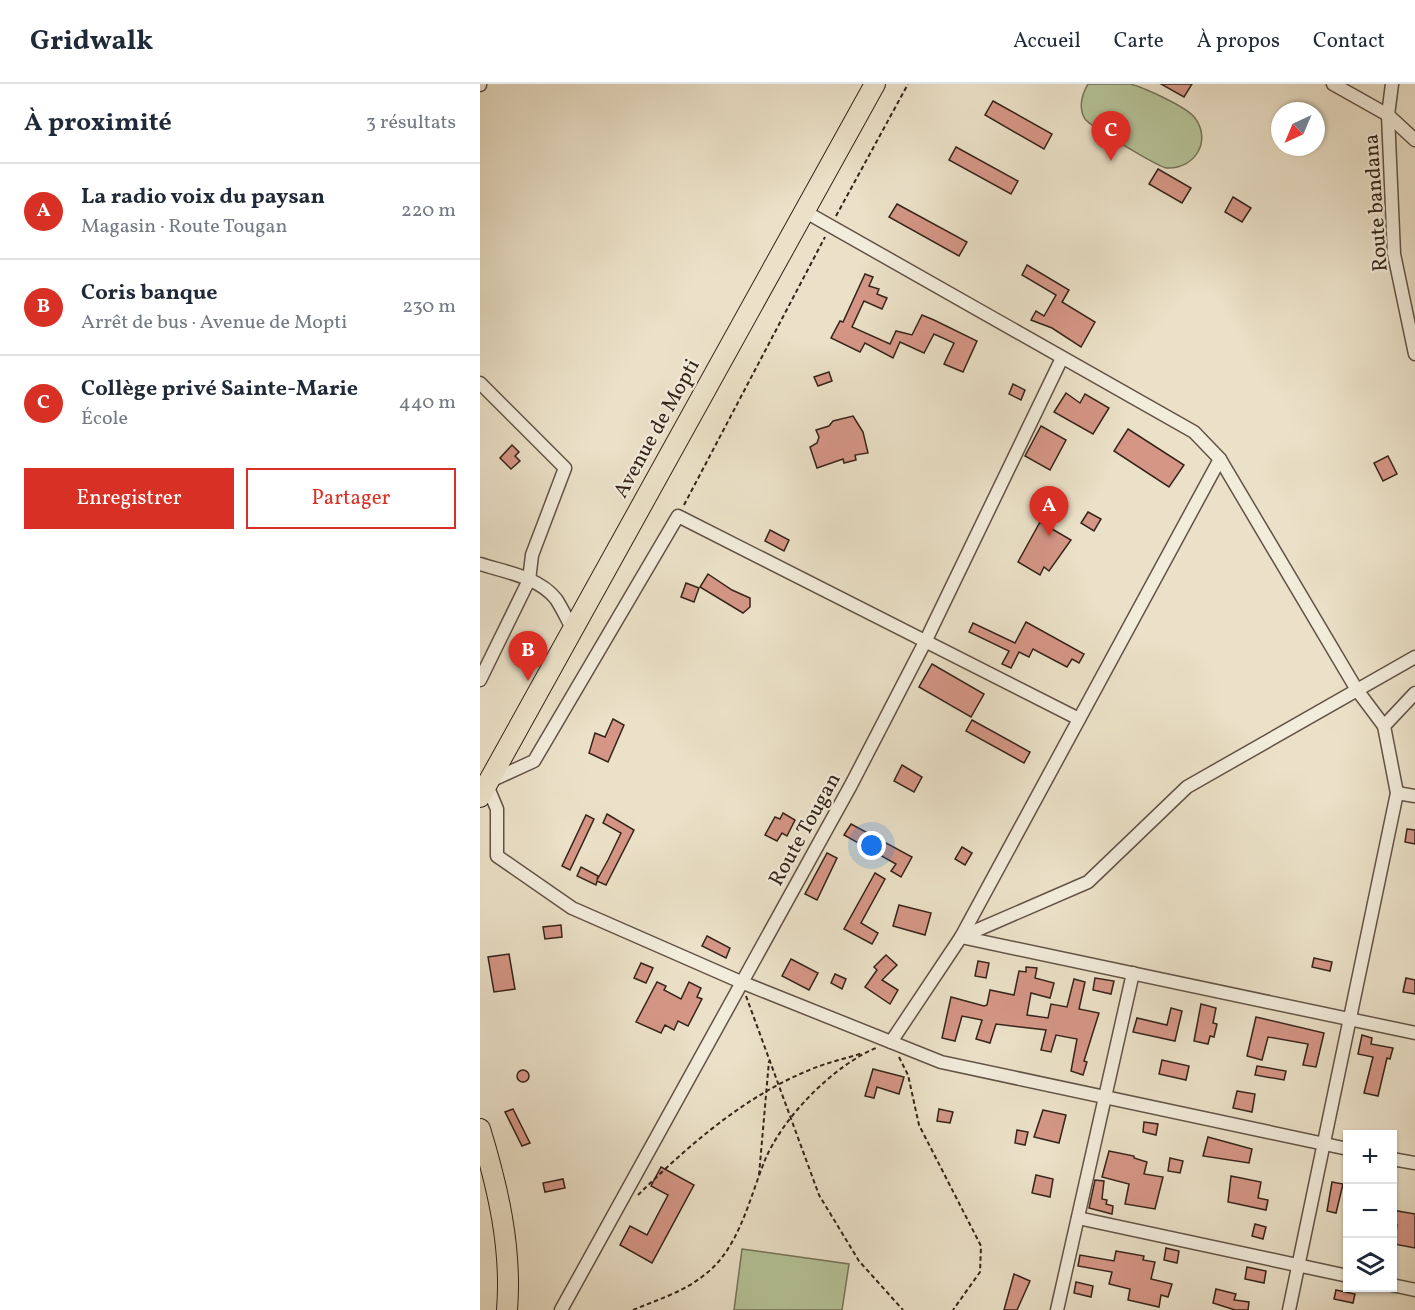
<!DOCTYPE html>
<html lang="fr">
<head>
<meta charset="utf-8">
<style>
	:root { --surface:#fff; --page:#f2f2f3; --text:#1f2937; --muted:#747a83; --line:#e0e1e3; --accent:#d93025 }
	body { margin:0; font-family:Vollkorn,serif; background:var(--page); color:var(--text) }
	.controls { position:absolute; right:18px; bottom:18px; display:grid; overflow:hidden; border-radius:0px; box-shadow:0 2px 4px #0004 }
	.controls button { width:54px; height:54px; display:grid; place-items:center; padding:0; border:0; border-bottom:2px solid var(--line); background:var(--surface); color:var(--text); font:30px sans-serif }
	.compass { position:absolute; left:791px; top:18px; width:54px; height:54px; border-radius:50%; background:var(--surface); box-shadow:0 2px 4px #0004; rotate:224deg }
	.you { position:absolute; left:392px; top:762px; width:21px; height:21px; margin:-15px; border:4px solid #fff; border-radius:50%; background:#1a73e8; box-shadow:0 0 0 9px #1a73e833 }
	.badge { display:grid; place-items:center; width:39px; height:39px; border-radius:50%; background:var(--accent); color:#fff; font-size:20px; font-weight:700 }
	.pin { position:absolute; translate:-50% -50px; filter:drop-shadow(0 2px 3px #0008) }
	.pin::after { content:''; position:absolute; top:32px; width:21px; height:18px; background:inherit; clip-path:polygon(0 0,100% 0,50% 100%) }
	.list { margin:0; padding:0; list-style:none }
	h2 { display:flex; justify-content:space-between; align-items:center; height:78px; margin:0; padding:0 24px; font-size:26px }
	h2 small { font-size:20px; font-weight:400; color:var(--muted) }
	.list li { display:grid; grid-template-columns:39px 1fr auto; gap:18px; align-items:center; box-sizing:border-box; height:96px; padding:0 24px; border-top:2px solid var(--line) }
	.list b { display:block; font-size:22px; white-space:nowrap }
	.list p { margin:0; font-size:20px; white-space:nowrap; color:var(--muted) }
	.list em { font-size:20px; font-style:normal; color:var(--muted) }
	.actions { display:flex; gap:12px; padding:18px 24px }
	.actions a { flex:1; padding:14px 0; border:2px solid var(--accent); border-radius:0px; text-align:center; font-size:21px; color:var(--accent) }
	.actions .main { background:var(--accent); color:#fff }
	.icon { flex:none; width:33px; height:33px; fill:none; stroke:currentColor; stroke-width:2; stroke-linecap:round; stroke-linejoin:round }
	.map { position:relative; flex:none; width:935px; height:1226px; overflow:hidden }
	header { display:flex; align-items:center; gap:36px; box-sizing:border-box; height:84px; padding:0 30px; background:var(--surface); border-bottom:2px solid var(--line) }
	header strong { font-size:28px }
	nav { display:flex; gap:33px; margin-inline-start:auto; font-size:21px }
	main { display:flex }
	aside { flex:1; background:var(--surface) }
	.map>svg:first-child { display:block }
</style>
</head>
<body>
<header>
<strong>Gridwalk</strong>
<nav><a>Accueil</a><a>Carte</a><a>À propos</a><a>Contact</a></nav>
</header>
<main>
<aside>
<h2>À proximité<small>3 résultats</small></h2>
<ul class="list">
<li><span class="badge">A</span><div><b>La radio voix du paysan</b><p>Magasin · Route Tougan</p></div><em>220 m</em></li>
<li><span class="badge">B</span><div><b>Coris banque</b><p>Arrêt de bus · Avenue de Mopti</p></div><em>230 m</em></li>
<li><span class="badge">C</span><div><b>Collège privé Sainte-Marie</b><p>École</p></div><em>440 m</em></li>
</ul>
<div class="actions"><a class="main">Enregistrer</a><a>Partager</a></div>
</aside>
<div class="map">
<svg width="935" height="1226" viewBox="0 0 935 1226">
	<rect width="100%" height="100%" fill="#ebe1c8"/>
	<filter id="stains"><feTurbulence type="fractalNoise" baseFrequency=".00333" numOctaves="4"/><feColorMatrix values="0 0 0 0 .2 0 0 0 0 .09 0 0 0 0 .02 0 0 0 .5 -.17"/></filter>
	<radialGradient id="worn" r=".72"><stop offset=".6" stop-color="#630" stop-opacity="0"/><stop offset="1" stop-color="#630" stop-opacity=".3"/></radialGradient>
	<g fill="#b5c398" stroke="#767459" stroke-width="1.5">
		<path d="M608 0C621 0 637 0 650 0 663 3 707 23 715 34 732 57 715 85 687 84 680 84 610 42 605 35 598 24 602 10 608 0Z"/>
		<path d="M262 1165 369 1180 362 1226H254Z"/>
	</g>
	<g fill="#d59686" stroke="#36241a" stroke-width="1.5">
		<path d="M681 0H712L704 13Z"/>
		<path d="M513 17 572 50 564 65 505 31Z"/>
		<path d="M476 63 538 97 531 110 469 76Z"/>
		<path d="M678 85 711 104 702 119 669 100Z"/>
		<path d="M753 113 771 124 762 138 745 128Z"/>
		<path d="M417 120 487 158 479 172 409 133Z"/>
		<path d="M547 181 589 206 582 218 615 238 601 263 572 244 551 236 556 227 564 232 576 211 542 191Z"/>
		<path d="M385 190 393 193 389 202 399 205 397 210 407 214 402 225 384 217 372 243 410 260 416 247 432 251 442 231 454 236 497 257 483 288 464 280 474 259 454 250 444 269 420 258 413 274 385 259 380 268 351 254 360 237 363 238Z"/>
		<path d="M349 288 352 297 338 302 334 293Z"/>
		<path d="M533 300 545 306 541 316 529 310Z"/>
		<path d="M586 309 600 319 605 310 629 324 613 350 574 328Z"/>
		<path d="M373 332 383 348 388 369 375 371 376 376 364 379 363 375 337 384 330 363 337 359 339 353 336 346 349 342 353 337Z"/>
		<path d="M561 342 586 356 570 386 545 372Z"/>
		<path d="M648 345 704 381 689 403 634 367Z"/>
		<path d="M32 361 39 368 35 372 40 377 31 385 20 374Z"/>
		<path d="M908 372 917 390 903 397 894 379Z"/>
		<path d="M608 428 621 435 614 447 601 439Z"/>
		<path d="M560 438 591 456 569 487 564 483 560 491 538 478Z"/>
		<path d="M290 446 309 456 304 467 285 457Z"/>
		<path d="M228 490 252 506 270 514V523L263 529 220 503Z"/>
		<path d="M206 499 219 504 214 518 201 513Z"/>
		<path d="M546 538 604 570 599 579 592 575 587 583 553 565 549 573 539 568 531 584 522 580 529 567 489 548 493 539 535 559Z"/>
		<path d="M452 580 504 610 491 633 439 603Z"/>
		<path d="M133 635 144 641 128 678 109 669 115 649 125 653Z"/>
		<path d="M492 636 550 668 544 679 486 647Z"/>
		<path d="M422 681 442 693 434 708 414 697Z"/>
		<path d="M303 729 315 736 307 752 302 749 297 757 285 751 295 733 300 735Z"/>
		<path d="M127 730 154 746 126 801 117 797 116 801 97 792 101 783 118 792 117 796 128 776 141 749 123 739Z"/>
		<path d="M106 731 114 735 90 786 82 782Z"/>
		<path d="M371 740 432 773 421 793 411 787 416 780 364 751Z"/>
		<path d="M927 745 935 746V760L925 758Z"/>
		<path d="M482 763 492 769 485 781 475 775Z"/>
		<path d="M347 769 357 774 337 816 325 810Z"/>
		<path d="M395 789 405 795 381 839 398 849 392 860 364 845Z"/>
		<path d="M419 821 451 829 445 851 413 842Z"/>
		<path d="M81 841 82 853 65 855 63 843Z"/>
		<path d="M227 852 250 864 246 874 222 862Z"/>
		<path d="M29 870 35 905 14 908 8 873Z"/>
		<path d="M406 871 417 881 402 896 418 906 410 920 385 903 397 886 394 883Z"/>
		<path d="M834 874 852 878 850 887 832 883Z"/>
		<path d="M311 875 338 889 329 906 302 892Z"/>
		<path d="M498 877 509 879 506 894 495 892Z"/>
		<path d="M161 879 173 884 166 899 154 894Z"/>
		<path d="M546 883 557 884 555 894 574 899 570 914 551 909 547 931 568 934 571 920 587 923 594 895 605 898 599 925 619 929 604 977 607 978 603 991 591 987 597 955 576 951 571 968 561 966 566 946 516 940 510 959 496 955 502 936 482 932 475 957 462 954 471 913 504 922 507 921 510 906 534 911 539 887 546 888Z"/>
		<path d="M355 890 366 895 362 905 351 899Z"/>
		<path d="M615 894 634 897 631 910 613 906Z"/>
		<path d="M926 894 935 896V910L923 908Z"/>
		<path d="M177 898 186 902 184 906 201 915 209 898 221 904 217 913 222 915 208 942 198 937 194 946 185 941 181 949 156 938Z"/>
		<path d="M721 920 736 924 733 939 737 940 734 953 730 952 728 960 714 957Z"/>
		<path d="M691 924 702 927 695 957 653 948 657 934 687 941Z"/>
		<path d="M776 933 844 949 836 983 823 981 828 960 788 953 782 976 767 972Z"/>
		<path d="M882 951 892 954 891 960 913 964 910 975 907 974 898 1012 884 1009 893 973 878 970Z"/>
		<path d="M682 976 709 982 706 996 679 990Z"/>
		<path d="M777 982 806 987 804 996 775 991Z"/>
		<path d="M393 985 424 993 419 1010 397 1003 394 1014 385 1012Z"/>
		<circle cx="43" cy="992" r="6"/>
		<path d="M757 1007 775 1010 772 1028 753 1024Z"/>
		<path d="M33 1025 50 1059 42 1062 25 1028Z"/>
		<path d="M459 1025 473 1028 470 1039 457 1037Z"/>
		<path d="M563 1026 586 1031 579 1059 554 1053Z"/>
		<path d="M664 1038 678 1040 676 1051 663 1048Z"/>
		<path d="M537 1046 548 1048 545 1061 535 1059Z"/>
		<path d="M728 1053 772 1065 769 1079 723 1072Z"/>
		<path d="M629 1067 654 1072V1074L667 1078 664 1090 683 1093 675 1125 645 1120 649 1100 622 1093Z"/>
		<path d="M690 1074 703 1077 700 1089 688 1087Z"/>
		<path d="M181 1083 214 1101 172 1179 140 1161 150 1142 167 1151 188 1111 171 1102Z"/>
		<path d="M556 1091 573 1095 570 1113 552 1109Z"/>
		<path d="M751 1092 781 1098 778 1114 788 1116 786 1126 748 1118Z"/>
		<path d="M83 1095 85 1104 65 1108 63 1099Z"/>
		<path d="M615 1096 624 1097 622 1115 627 1116 626 1120 633 1122 632 1130 609 1124Z"/>
		<path d="M852 1098 863 1100 856 1129 847 1127Z"/>
		<path d="M912 1126 935 1130V1164L914 1160 917 1141 912 1140Z"/>
		<path d="M775 1140 786 1143 783 1155 772 1152Z"/>
		<path d="M686 1164 699 1167 697 1179 684 1176Z"/>
		<path d="M636 1167 664 1172 663 1176 675 1178 671 1195 692 1200 688 1213 681 1211 679 1223 648 1216 650 1205 629 1200 632 1188 598 1182 600 1171 634 1177Z"/>
		<path d="M767 1183 786 1187 784 1199 765 1195Z"/>
		<path d="M534 1190 550 1197 537 1226H524Z"/>
		<path d="M596 1198 613 1202 611 1213 594 1209Z"/>
		<path d="M736 1205 756 1210 754 1216 769 1218 768 1226H755L733 1219Z"/>
		<path d="M856 1206 875 1210 873 1219 854 1215Z"/>
	</g>
	<g fill="none" stroke-linecap="round" stroke-linejoin="round">
		<g stroke="#635346" stroke-width="15">
			<g id="street">
				<path d="M853 0 908 31 935 56"/>
				<path d="M912 0 908 31 914 170 935 270"/>
				<path d="M0 1V0"/>
				<path d="M324 127 714 348 740 375 877 606 904 642"/>
				<path d="M0 299 85 384 52 471 49 496 0 596"/>
				<path d="M0 480C25 488 59 493 76 515 82 524 87 535 92 544"/>
				<path d="M935 573 707 703 608 798 481 853 935 949"/>
				<path d="M599 635 198 432 54 677 6 699 17 725V772L92 824 261 898 461 978 868 1065"/>
				<path d="M917 709 935 712"/>
				<path d="M411 958 481 853 740 375"/>
				<path d="M912 1075 935 1079"/>
				<path d="M598 1134 868 1192"/>
				<path d="M912 1201 935 1206"/>
				<path d="M81 1226 371 701 446 556 582 274"/>
				<path d="M577 1226 653 889"/>
				<path d="M809 1226 917 709 904 642 935 609"/>
			</g>
		</g>
		<g stroke="#36241a" stroke-width="22">
			<g id="primary">
				<path d="M0 713 395 0"/>
				<path d="M0 1045C18 1104 32 1164 27 1226"/>
			</g>
		</g>
		<g stroke="#36241a" stroke-width="2" stroke-dasharray="4.5 3" stroke-linecap="butt">
			<path d="M356 132 428 0"/>
			<path d="M204 421 345 153"/>
			<path d="M266 912 339 1111 379 1177 423 1226"/>
			<path d="M419 973 428 991 439 1041 501 1162 500 1188 473 1226"/>
			<path d="M279 1091 289 977"/>
			<path d="M158 1111C207 1063 262 1014 327 987 345 979 364 975 383 969"/>
			<path d="M153 1226C177 1216 203 1208 223 1192 259 1166 269 1115 285 1076 303 1033 353 982 396 964"/>
		</g>
		<use href="#street" stroke="#f2ecdb" stroke-width="12"/>
		<use href="#primary" stroke="#ebe1c8" stroke-width="20"/>
	</g>
	<g text-anchor="middle" stroke-width="4.5" stroke-linejoin="round" paint-order="stroke">
		<g font-size="21" fill="#36241a" stroke="#f2ecdb">
			<text transform="translate(895 119) rotate(-94)" y="7">Route bandana</text>
			<text transform="translate(176 344) rotate(-61)" y="7">Avenue de Mopti</text>
			<text transform="translate(324 745) rotate(-61)" y="7">Route Tougan</text>
		</g>
	</g>
	<rect width="100%" height="100%" filter="url(#stains)"/>
	<rect width="100%" height="100%" fill="url(#worn)"/>
</svg>
<div class="controls">
<button>+</button>
<button>−</button>
<button><svg class="icon" aria-label="layers" viewBox="0 0 24 24"><path d="M12 4l9 5-9 5-9-5zM3 14l9 5 9-5"/></svg></button>
</div>
<svg class="compass" viewBox="-18 -18 36 36"><path d="M0-13l5 13h-10z" fill="#e53935"/><path d="M0 13l5-13h-10z" fill="#747a83"/></svg>
<div class="you"></div>
<div class="pin badge" style="left:569px;top:452px">A</div>
<div class="pin badge" style="left:48px;top:597px">B</div>
<div class="pin badge" style="left:631px;top:77px">C</div>
</div>
</main>
</body>
</html>
